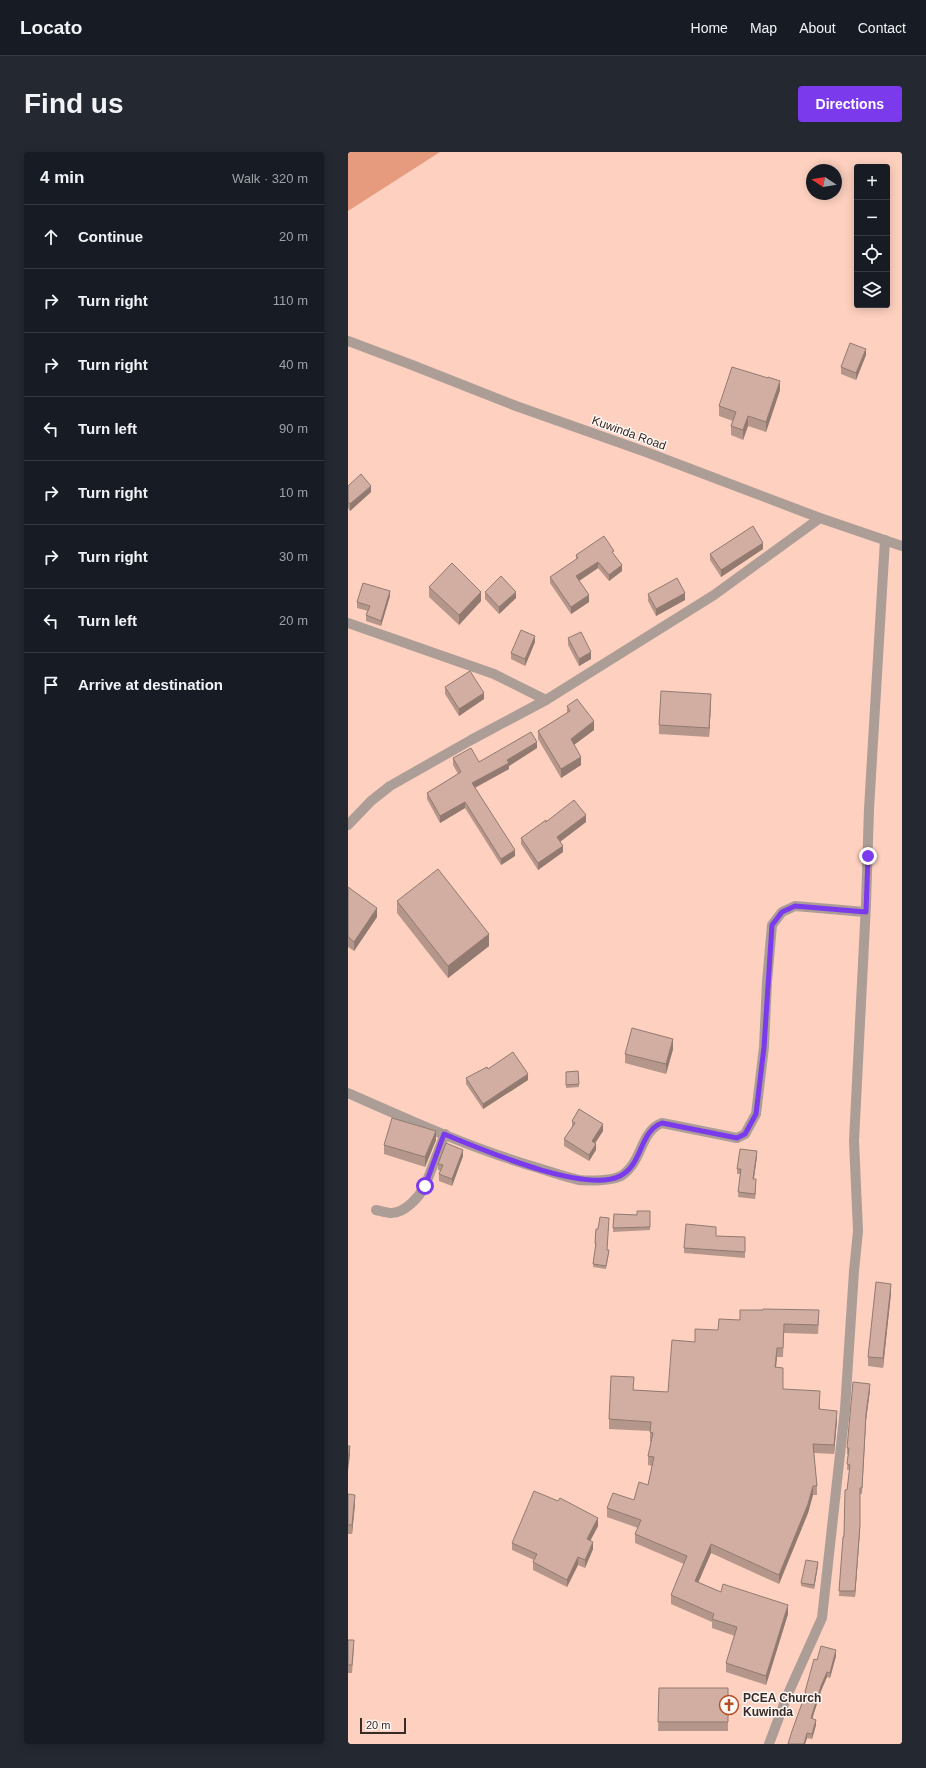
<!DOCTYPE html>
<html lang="en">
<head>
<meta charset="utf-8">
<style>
	:root { --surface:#171b24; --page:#242831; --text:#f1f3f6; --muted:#9ea1a6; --line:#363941; --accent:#7c3aed }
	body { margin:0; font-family:Helvetica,sans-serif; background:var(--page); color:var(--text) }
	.controls { position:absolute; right:12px; top:12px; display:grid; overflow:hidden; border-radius:4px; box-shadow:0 2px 10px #0003 }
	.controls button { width:36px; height:36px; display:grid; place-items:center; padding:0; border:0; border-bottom:1px solid var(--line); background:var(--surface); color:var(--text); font:20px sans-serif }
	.compass { position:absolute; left:458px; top:12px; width:36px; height:36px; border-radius:50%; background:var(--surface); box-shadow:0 2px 10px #0003; rotate:282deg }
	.scale { position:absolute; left:12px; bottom:10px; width:46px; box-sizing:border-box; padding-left:4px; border:2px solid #382a25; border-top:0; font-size:11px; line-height:14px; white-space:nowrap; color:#382a25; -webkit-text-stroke:3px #fef7f4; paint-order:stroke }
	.stop { position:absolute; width:12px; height:12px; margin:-9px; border:3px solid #7c3aed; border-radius:50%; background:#fff }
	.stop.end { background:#7c3aed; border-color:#fff; box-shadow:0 1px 4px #0008 }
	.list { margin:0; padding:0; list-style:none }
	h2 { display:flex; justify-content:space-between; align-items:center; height:52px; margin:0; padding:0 16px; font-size:17px }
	h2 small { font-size:13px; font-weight:400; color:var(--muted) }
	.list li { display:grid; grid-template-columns:26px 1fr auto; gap:12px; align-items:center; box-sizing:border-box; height:64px; padding:0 16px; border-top:1px solid var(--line) }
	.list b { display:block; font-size:15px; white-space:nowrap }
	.list em { font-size:13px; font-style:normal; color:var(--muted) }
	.icon { flex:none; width:22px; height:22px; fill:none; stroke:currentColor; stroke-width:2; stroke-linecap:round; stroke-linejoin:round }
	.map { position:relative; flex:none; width:554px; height:1592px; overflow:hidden; border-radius:4px }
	header { display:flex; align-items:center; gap:24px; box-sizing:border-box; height:56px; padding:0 20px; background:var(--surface); border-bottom:1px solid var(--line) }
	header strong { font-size:19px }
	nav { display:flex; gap:22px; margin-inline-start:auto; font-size:14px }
	.intro { display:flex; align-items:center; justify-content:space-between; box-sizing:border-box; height:96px; padding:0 24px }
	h1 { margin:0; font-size:28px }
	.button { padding:10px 18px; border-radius:4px; background:var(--accent); color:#fff; font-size:14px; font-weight:700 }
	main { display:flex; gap:24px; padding:0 24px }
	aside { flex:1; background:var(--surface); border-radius:4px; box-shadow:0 2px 10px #0003 }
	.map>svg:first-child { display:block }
</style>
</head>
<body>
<header>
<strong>Locato</strong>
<nav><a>Home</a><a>Map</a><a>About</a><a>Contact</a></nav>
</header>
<div class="intro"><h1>Find us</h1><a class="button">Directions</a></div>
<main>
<aside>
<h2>4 min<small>Walk · 320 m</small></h2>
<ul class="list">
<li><svg class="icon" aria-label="ahead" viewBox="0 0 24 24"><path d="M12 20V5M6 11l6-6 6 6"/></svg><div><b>Continue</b></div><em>20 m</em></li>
<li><svg class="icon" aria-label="right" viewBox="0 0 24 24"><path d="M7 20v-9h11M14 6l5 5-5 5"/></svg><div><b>Turn right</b></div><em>110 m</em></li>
<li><svg class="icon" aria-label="right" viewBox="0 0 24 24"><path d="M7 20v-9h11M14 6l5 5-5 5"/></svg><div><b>Turn right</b></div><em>40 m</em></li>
<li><svg class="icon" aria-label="left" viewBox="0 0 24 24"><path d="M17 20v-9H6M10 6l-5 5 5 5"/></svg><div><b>Turn left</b></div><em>90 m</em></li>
<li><svg class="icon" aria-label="right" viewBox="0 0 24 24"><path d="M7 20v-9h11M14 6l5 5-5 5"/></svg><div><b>Turn right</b></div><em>10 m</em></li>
<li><svg class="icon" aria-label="right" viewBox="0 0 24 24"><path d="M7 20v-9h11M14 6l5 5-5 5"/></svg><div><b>Turn right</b></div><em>30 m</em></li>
<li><svg class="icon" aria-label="left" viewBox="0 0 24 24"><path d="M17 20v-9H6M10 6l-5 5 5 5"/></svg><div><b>Turn left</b></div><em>20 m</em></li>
<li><svg class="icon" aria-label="arrive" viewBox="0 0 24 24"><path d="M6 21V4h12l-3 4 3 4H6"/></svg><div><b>Arrive at destination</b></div></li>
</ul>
</aside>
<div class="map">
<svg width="554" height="1592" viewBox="0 0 554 1592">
	<rect width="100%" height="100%" fill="#fce6de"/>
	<path fill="#fdd0bf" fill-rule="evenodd" d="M0 0H554V1592H0ZM509 15H539V153H509ZM464 18H488V42H464Z"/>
	<path fill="#e79b7e" d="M0 0H92L0 59Z"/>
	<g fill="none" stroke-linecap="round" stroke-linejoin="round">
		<g stroke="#ad9d97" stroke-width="10">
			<path d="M0 189 64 213 168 254 298 300 472 366 554 394"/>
			<path d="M0 471 146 522 198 548"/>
			<path d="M0 673 23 649 42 634 123 588 198 548 366 443 472 366"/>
			<path d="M0 941C61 968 123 996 187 1015 201 1019 216 1025 231 1028 242 1029 263 1029 273 1024 295 1010 292 979 314 971L389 986 397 982 408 962 416 895 419 830 424 773 434 760 447 754 517 760"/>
			<path d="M28 1058C33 1059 39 1061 44 1061 58 1060 71 1045 77 1034L97 982"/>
			<path d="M421 1592 439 1544 474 1466 497 1257 506 1119 510 1079 506 989 518 752 521 657 537 388"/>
		</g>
	</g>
	<g fill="#b4968a">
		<path d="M518 203 508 228 493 222V215Z"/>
		<path d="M432 238 418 280 400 274 395 288 383 283V274L385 269 371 264V254Z"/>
		<path d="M0 334 23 340 2 359 0 356Z"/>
		<path d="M415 397 373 425 362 408V402Z"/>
		<path d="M228 403H266L274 419 261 429 250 416 231 429 241 450 223 462 202 431V425L228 408Z"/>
		<path d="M81 435 133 449 111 473 81 445Z"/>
		<path d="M137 440 168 446 151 462 137 447Z"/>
		<path d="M300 442 337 448 308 464 300 449Z"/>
		<path d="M42 444 33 474 18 469V463L20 459 9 456V450Z"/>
		<path d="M220 486 243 507 231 514 220 493Z"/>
		<path d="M187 490 177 514 163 507V501Z"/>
		<path d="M97 535 136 547 111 564 97 542Z"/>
		<path d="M363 552 361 585 311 582V573Z"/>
		<path d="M219 554 246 578 226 593 233 613 213 626 190 587V579L219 561Z"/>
		<path d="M189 596 161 614V617L127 636 167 704 153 713 117 656 92 671 79 647V641L110 622 105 613V606L131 610Z"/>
		<path d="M198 670H238L212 690 215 700 190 718 173 692V686Z"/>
		<path d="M0 735 29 765 6 799 0 795Z"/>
		<path d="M49 749 141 794 100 826 49 761Z"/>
		<path d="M325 897 318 922 277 911V902Z"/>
		<path d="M140 917 180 928 135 957 118 932V926Z"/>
		<path d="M230 919 231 935 218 936V920Z"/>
		<path d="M224 969 255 979 247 991 248 998 241 1009 216 994V987L224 975Z"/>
		<path d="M88 988 77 1015 36 1002V993Z"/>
		<path d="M115 1004 104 1034 91 1029V1022L93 1019 90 1018V1012Z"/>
		<path d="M409 1004 406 1027 408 1033 407 1047 390 1045 392 1022H389V1017Z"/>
		<path d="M302 1059V1078L265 1080 266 1062 289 1063Z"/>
		<path d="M248 1077 261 1101 258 1117 245 1115 248 1095 247 1094Z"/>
		<path d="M368 1080V1084L397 1085V1106L336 1101V1096Z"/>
		<path d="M543 1141 535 1216 520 1214V1205Z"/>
		<path d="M471 1167 470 1182 436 1181 435 1205H429L428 1215 435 1237 472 1248V1257L489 1268 486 1302 466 1301 469 1334V1343H465L460 1361 431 1432 363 1401 350 1430 373 1440 440 1462 418 1533 378 1520V1511L387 1484 364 1476V1470L323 1452V1443L336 1412 287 1391V1382L290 1376 259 1365V1356L286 1348 300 1333 304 1314 300 1313V1304L303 1290 302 1289V1279L261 1277V1267L286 1238 320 1240 347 1190 392 1168Z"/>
		<path d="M522 1238 518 1268 514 1342H512V1378L507 1445 491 1444 499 1338 502 1318H499L500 1302H499V1296Z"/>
		<path d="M0 1342 7 1352 4 1382H0Z"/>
		<path d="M250 1374 242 1389 245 1397 237 1416 230 1413 219 1435 185 1418V1410L186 1408 164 1398V1391Z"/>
		<path d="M470 1413 466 1437 453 1434V1431Z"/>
		<path d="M0 1488 6 1496 4 1521H0Z"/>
		<path d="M488 1504 482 1526 479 1525 473 1539 464 1566 468 1573 464 1587 459 1586 457 1592H440L457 1544V1540L469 1508Z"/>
		<path d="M311 1536H380V1579H310Z"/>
	</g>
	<g fill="#927a71">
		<path d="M518 197V203L508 228V221Z"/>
		<path d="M432 229V238L418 280V270Z"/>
		<path d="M400 264V274L395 288V278Z"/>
		<path d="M23 334V340L2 359V352Z"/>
		<path d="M415 391V397L373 425V418Z"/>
		<path d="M250 410V416L228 431V424Z"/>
		<path d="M274 413V419L261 429V423Z"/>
		<path d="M42 439V444L33 474V469Z"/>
		<path d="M133 440V449L111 473V463Z"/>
		<path d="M168 440V446L151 462V455Z"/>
		<path d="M337 441V448L308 464V457Z"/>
		<path d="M241 443V450L223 462V455Z"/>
		<path d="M187 484V490L177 514V507Z"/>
		<path d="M243 500V507L231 514V507Z"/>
		<path d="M136 541V547L111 564V557Z"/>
		<path d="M363 542V552L361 585V576Z"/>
		<path d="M246 569V578L223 595V587Z"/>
		<path d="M189 590V596L161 614V617L124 637V631L159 608Z"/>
		<path d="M233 605V613L213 626V617Z"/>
		<path d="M117 650V656L92 671V664Z"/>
		<path d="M238 663V670L209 692V685Z"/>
		<path d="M215 694V700L190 718V711Z"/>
		<path d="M167 698V704L153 713V707Z"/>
		<path d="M29 756V765L6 799V790Z"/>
		<path d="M141 782V794L100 826V814Z"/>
		<path d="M325 887V897L318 922V912Z"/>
		<path d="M180 922V928L135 957V952Z"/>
		<path d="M255 972V979L244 996V989Z"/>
		<path d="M88 979V988L77 1015V1005Z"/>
		<path d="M248 992V998L241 1009V1003Z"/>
		<path d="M115 998V1004L104 1034V1027Z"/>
		<path d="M409 999V1004L405 1032V1027Z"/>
		<path d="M408 1027V1033L407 1047V1042Z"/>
		<path d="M543 1132V1141L535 1216V1206Z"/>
		<path d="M429 1196V1205L427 1224V1215Z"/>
		<path d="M522 1232V1238L518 1268 514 1342 518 1262Z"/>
		<path d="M489 1259V1268L486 1302V1293Z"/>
		<path d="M2 1294V1303L0 1319V1310Z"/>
		<path d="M465 1334V1343L460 1361 431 1432V1423Z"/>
		<path d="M7 1343V1352L4 1382V1373Z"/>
		<path d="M250 1366V1374L239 1395V1387Z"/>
		<path d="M512 1373V1378L507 1445V1439Z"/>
		<path d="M245 1390V1397L237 1416V1408Z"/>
		<path d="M363 1392V1401L347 1438V1429Z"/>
		<path d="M230 1405V1413L219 1435V1428Z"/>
		<path d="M470 1410V1413L466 1437V1433Z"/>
		<path d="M440 1453V1462L418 1533V1524Z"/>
		<path d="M488 1498V1504L482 1526V1521Z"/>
		<path d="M479 1520V1525L473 1539 463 1571V1566L473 1534Z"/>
		<path d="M468 1568V1573L464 1587V1582Z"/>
		<path d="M459 1581V1586L457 1592H456Z"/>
	</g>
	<g fill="#d1aea1" stroke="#927a71">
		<path d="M502 191 518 197 508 221 493 215Z"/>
		<path d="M384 215 420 226V225L432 229 418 270 400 264 395 278 383 274 388 260 371 254Z"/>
		<path d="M13 322 23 334 2 352 0 350V334Z"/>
		<path d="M405 374 415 391 373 418 362 402Z"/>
		<path d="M256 384 266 399 264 400 274 413 261 423 250 410 228 424 241 443 223 455 202 425 230 406 228 403Z"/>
		<path d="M104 411 133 440 111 463 81 435Z"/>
		<path d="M153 424 168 440 151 455 137 440Z"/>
		<path d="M329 426 337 441 308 457 300 442Z"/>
		<path d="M15 431 42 439 33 469 18 463 22 454 9 450Z"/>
		<path d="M173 478 187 484 177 507 163 501Z"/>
		<path d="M233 480 243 500 231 507 220 486Z"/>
		<path d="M122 519 136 541 111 557 97 535Z"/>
		<path d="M313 539 363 542 361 576 311 573Z"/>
		<path d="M229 547 246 569 223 587 233 605 213 617 190 579 222 559 219 554Z"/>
		<path d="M183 580 189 590 159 608 161 611 124 631 167 698 153 707 117 650 92 664 79 641 113 620 105 606 123 596 131 610Z"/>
		<path d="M226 648 238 663 209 685 215 694 190 711 173 686 198 668V670Z"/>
		<path d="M90 717 141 782 100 814 49 749Z"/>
		<path d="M0 735 29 756 6 790 0 785Z"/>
		<path d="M284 876 325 887 318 912 277 902Z"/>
		<path d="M165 900 180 922 135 952 118 926 139 915 140 917Z"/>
		<path d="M230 919 231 932 218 933V920Z"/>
		<path d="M231 957 255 972 244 989 248 992 241 1003 216 987 227 971 224 969Z"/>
		<path d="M44 966 88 979 77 1005 36 993Z"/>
		<path d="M98 991 115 998 104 1027 91 1022 95 1013 90 1012Z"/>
		<path d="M392 997 409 999 405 1027H408L407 1042 390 1040 393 1017H389Z"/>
		<path d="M289 1059H302V1075L265 1076 266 1062 289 1063Z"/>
		<path d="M252 1065 261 1066 259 1098H261L258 1114 245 1112 248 1091H247L248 1077H250Z"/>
		<path d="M338 1072 368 1075V1084L397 1085V1100L336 1096Z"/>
		<path d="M528 1130 543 1132 535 1206 520 1205Z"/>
		<path d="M415 1157 471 1158 470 1173 436 1172 435 1196H429L427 1215 435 1216V1237L472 1239 471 1257 489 1259 486 1293 465 1292 469 1334H465L460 1352 431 1423 363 1392 347 1429 373 1440 375 1432 440 1453 418 1524 378 1511 389 1475 364 1467 366 1462 323 1443 339 1404 287 1382 293 1368 259 1356 265 1341 286 1348 291 1330 300 1333 306 1305 300 1304 305 1281 302 1280 303 1270 261 1267 263 1224 286 1225 285 1238 320 1240 324 1188 347 1190V1177L370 1178 371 1167 392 1168V1158H415Z"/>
		<path d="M505 1230 522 1232 518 1262 514 1336H512V1373L507 1439H491L495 1385H496L497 1338H499L502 1313 499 1312 501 1296H499Z"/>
		<path d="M0 1294H2L0 1310Z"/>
		<path d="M186 1339 210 1349 212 1346 250 1366 239 1387 245 1390 237 1408 230 1405 219 1428 185 1410 189 1402 164 1391Z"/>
		<path d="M0 1342 7 1343 4 1373H0Z"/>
		<path d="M458 1408 470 1410 466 1433 453 1431Z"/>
		<path d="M0 1488H6L4 1513H0Z"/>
		<path d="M473 1494 488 1498 482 1521 479 1520 473 1534 463 1566 468 1568 464 1582 459 1581 456 1592H440L444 1579 458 1540H457L466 1507 469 1508Z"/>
		<path d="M311 1536H380V1570H310Z"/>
	</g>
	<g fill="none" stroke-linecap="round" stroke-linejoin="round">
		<path stroke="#7c3aed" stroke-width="5" d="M77 1034 96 982C133 997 237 1042 272 1024 295 1013 291 979 314 971L389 986 397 982 408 962 416 895 424 773 434 760 447 754 518 760 520 704"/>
	</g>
	<defs>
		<g id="church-ring" transform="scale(1)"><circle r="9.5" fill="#fef7f4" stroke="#b44e23" stroke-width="1.5"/><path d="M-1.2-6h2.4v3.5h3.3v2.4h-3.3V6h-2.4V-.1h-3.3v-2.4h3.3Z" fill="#b44e23"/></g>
	</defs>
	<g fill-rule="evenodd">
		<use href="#church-ring" x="381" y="1553"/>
	</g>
	<g text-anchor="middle" stroke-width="3" stroke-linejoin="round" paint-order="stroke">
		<g font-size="12" fill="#382a25" stroke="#fef7f4">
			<text transform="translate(281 281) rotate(20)" y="4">Kuwinda Road</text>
		</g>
		<g font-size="12" font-weight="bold" fill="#382a25" stroke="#fef7f4" text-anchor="start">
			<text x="395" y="1550">PCEA Church<tspan x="395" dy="14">Kuwinda</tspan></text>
		</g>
	</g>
</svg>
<div class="controls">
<button>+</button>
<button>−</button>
<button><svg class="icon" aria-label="locate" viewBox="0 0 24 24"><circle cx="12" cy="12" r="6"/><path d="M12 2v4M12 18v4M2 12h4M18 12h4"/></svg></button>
<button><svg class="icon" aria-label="layers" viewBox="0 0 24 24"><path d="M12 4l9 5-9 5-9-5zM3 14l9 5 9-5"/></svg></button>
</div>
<svg class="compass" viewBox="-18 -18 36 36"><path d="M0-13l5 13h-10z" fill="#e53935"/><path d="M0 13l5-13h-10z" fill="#9ea1a6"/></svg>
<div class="scale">20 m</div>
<div class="stop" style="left:77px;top:1034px"></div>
<div class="stop end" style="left:520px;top:704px"></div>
</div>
</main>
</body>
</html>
